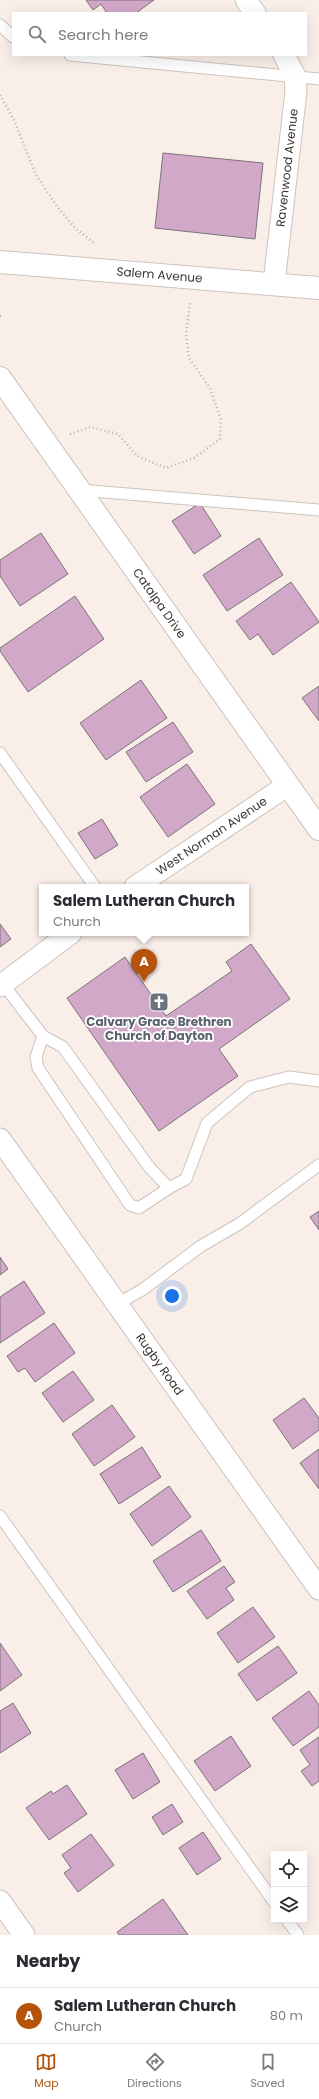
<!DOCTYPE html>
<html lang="en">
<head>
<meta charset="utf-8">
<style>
	:root { --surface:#fff; --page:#f2f2f3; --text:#2b2b33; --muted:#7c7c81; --line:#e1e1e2; --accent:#b45309 }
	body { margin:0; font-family:Poppins,sans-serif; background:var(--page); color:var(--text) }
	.controls { position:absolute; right:12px; bottom:12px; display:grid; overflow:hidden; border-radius:0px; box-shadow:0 4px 16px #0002 }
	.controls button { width:36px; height:36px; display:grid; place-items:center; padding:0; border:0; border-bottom:1px solid var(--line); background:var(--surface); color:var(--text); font:20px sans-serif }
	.you { position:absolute; left:172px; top:1296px; width:14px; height:14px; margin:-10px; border:3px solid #fff; border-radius:50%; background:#1a73e8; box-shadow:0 0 0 6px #1a73e833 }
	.badge { display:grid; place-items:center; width:26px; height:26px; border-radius:50%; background:var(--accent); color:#fff; font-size:13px; font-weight:700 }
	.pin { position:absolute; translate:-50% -33px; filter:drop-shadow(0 1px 2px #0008) }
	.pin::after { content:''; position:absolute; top:21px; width:14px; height:12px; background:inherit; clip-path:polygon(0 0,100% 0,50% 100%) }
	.popup { position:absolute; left:39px; top:884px; width:210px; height:52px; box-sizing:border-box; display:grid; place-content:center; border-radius:0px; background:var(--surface); filter:drop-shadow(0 1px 3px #0005); font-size:13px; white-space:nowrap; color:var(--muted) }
	.popup b { font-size:15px; color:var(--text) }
	.popup::after { content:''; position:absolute; left:50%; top:100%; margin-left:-8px; border:8px solid transparent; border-top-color:var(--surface) }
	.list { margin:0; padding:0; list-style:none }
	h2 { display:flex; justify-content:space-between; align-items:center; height:52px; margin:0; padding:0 16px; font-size:17px }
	h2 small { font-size:13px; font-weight:400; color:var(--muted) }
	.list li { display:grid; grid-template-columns:26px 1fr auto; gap:12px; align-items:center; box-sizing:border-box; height:56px; padding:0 16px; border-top:1px solid var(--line) }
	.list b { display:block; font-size:15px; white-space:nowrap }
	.list p { margin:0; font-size:13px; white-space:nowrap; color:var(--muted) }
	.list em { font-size:13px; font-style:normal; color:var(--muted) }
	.icon { flex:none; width:22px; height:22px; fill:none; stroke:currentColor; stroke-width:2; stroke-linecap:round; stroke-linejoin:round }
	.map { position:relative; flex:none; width:319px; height:1935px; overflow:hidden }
	.search { position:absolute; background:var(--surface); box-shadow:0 4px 16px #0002; left:12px; right:12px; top:12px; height:44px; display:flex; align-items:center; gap:10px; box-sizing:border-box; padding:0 14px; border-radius:0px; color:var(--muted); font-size:15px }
	.sheet { height:108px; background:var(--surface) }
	nav { display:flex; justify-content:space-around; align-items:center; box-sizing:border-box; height:56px; border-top:1px solid var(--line); background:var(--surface); font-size:11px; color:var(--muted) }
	nav a { display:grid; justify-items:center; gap:2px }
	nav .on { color:var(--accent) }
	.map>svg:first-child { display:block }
</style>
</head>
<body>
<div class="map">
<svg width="319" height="1935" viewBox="0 0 319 1935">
	<rect width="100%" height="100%" fill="#faeee8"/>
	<g fill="#d2a8c9" stroke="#7c737a">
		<path d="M86 0H154L136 13H107L101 4 93 10Z"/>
		<path d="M163 153 263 163 255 239 155 228Z"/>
		<path d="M200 503 221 536 194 554 172 521Z"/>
		<path d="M41 533 68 574 20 606 0 576V560Z"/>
		<path d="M259 538 283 575 227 611 203 575Z"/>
		<path d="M291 582 319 622 273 655 258 634 250 640 236 621Z"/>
		<path d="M75 596 104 639 28 692 0 651V648Z"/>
		<path d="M141 680 167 718 106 760 80 723Z"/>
		<path d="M319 686V721L302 698Z"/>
		<path d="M173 722 193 752 146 782 126 752Z"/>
		<path d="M187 764 215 804 168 837 140 797Z"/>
		<path d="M102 819 118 845 95 859 78 833Z"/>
		<path d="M0 924 11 939 0 947Z"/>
		<path d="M251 944 290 999 219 1049 238 1076 159 1131 67 998 125 957 166 1016 232 971 226 962Z"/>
		<path d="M319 1211V1230L310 1217Z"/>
		<path d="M0 1257 8 1269 0 1275Z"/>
		<path d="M24 1281 45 1313 0 1343V1297Z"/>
		<path d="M54 1323 75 1353 35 1382 25 1368 18 1372 7 1356Z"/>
		<path d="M73 1371 94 1400 63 1422 42 1393Z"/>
		<path d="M304 1398 319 1418V1430L293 1449 273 1420Z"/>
		<path d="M112 1405 135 1437 94 1466 72 1434Z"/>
		<path d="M142 1447 161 1477 119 1504 100 1474Z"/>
		<path d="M319 1449V1489L300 1463Z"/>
		<path d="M169 1486 191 1517 152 1546 130 1514Z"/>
		<path d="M201 1530 221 1561 173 1592 153 1561Z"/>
		<path d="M224 1566 235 1582 226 1588 234 1600 207 1619 187 1591Z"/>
		<path d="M253 1607 275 1637 238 1663 217 1633Z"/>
		<path d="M0 1643 22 1675 0 1691Z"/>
		<path d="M278 1646 297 1673 257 1701 238 1674Z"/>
		<path d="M309 1691 319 1705V1727L293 1746 272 1718Z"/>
		<path d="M13 1703 31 1733 0 1753V1711Z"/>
		<path d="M231 1736 251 1766 215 1791 194 1761Z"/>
		<path d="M319 1737V1781L312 1786 301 1771 310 1765 300 1750Z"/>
		<path d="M143 1753 160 1782 133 1799 115 1770Z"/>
		<path d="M67 1785 87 1814 49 1840 26 1808 51 1791 53 1794Z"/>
		<path d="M172 1804 183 1822 163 1835 152 1817Z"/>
		<path d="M203 1832 221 1859 197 1875 179 1848Z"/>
		<path d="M91 1834 114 1865 78 1892 64 1873 71 1868 62 1855Z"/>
		<path d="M163 1899 188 1935H119L117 1932Z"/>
	</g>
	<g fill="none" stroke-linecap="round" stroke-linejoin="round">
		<g stroke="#cec3bd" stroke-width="13">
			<g id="service">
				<path d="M0 25 13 37"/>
				<path d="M70 55 319 79"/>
				<path d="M80 490 319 510"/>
				<path d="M0 753 95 887"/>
				<path d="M3 984 43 1036 63 1047 149 1167 169 1188 186 1179 207 1123 250 1087 289 1077 319 1081"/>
				<path d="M43 1036 36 1057 38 1068 130 1205 139 1208 169 1188"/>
				<path d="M117 1304 142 1290 201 1246 239 1224 319 1165"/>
				<path d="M0 1516 274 1902"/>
				<path d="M287 1920 298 1935"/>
			</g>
		</g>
		<g stroke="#cec3bd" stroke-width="23">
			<g id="minor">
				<path d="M246 0 255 13"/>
				<path id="s1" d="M274 283 296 91 295 76 284 55"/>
				<path id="s2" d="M135 887 288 785"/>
				<path d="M0 986 71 933"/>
				<path id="s3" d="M0 1139 319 1589"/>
				<path d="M0 1901 24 1935"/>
			</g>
		</g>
		<g stroke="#cec3bd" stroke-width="24">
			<g id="tertiary">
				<path id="s4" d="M0 378 319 829"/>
			</g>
		</g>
		<g stroke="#cec3bd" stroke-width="24">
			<g id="primary">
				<path id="s5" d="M0 262 319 288"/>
			</g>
		</g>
		<g stroke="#bbb2ad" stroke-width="2.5" stroke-dasharray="1 3" stroke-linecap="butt">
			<path d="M0 95 14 120 36 175 56 205 75 228 94 243"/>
			<path d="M0 316 3 317"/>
			<path d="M70 434 90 427 118 434 137 456 166 468 194 458 220 439 221 420 210 388 189 358 186 335 190 303"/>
		</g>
		<use href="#service" stroke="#fff" stroke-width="11"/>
		<use href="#minor" stroke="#fff" stroke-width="21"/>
		<use href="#tertiary" stroke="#fff" stroke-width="22"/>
		<use href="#primary" stroke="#fff" stroke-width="22"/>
	</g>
	<defs>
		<g id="church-square" transform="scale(1)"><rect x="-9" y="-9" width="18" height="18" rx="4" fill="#6b7280" stroke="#fff"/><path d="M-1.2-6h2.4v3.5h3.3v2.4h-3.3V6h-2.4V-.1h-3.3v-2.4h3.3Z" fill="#fff"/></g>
	</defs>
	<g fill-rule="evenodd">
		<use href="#church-square" x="159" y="1002"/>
	</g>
	<g text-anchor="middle" stroke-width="3.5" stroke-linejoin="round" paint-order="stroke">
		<g font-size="12" fill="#3a3533" stroke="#fff">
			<text dy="4" stroke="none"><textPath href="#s1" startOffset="116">Ravenwood Avenue</textPath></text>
			<text dy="4" stroke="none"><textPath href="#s5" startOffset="160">Salem Avenue</textPath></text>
			<text dy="4" stroke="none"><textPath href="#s4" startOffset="276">Catalpa Drive</textPath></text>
			<text dy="4" stroke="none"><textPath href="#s2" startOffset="92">West Norman Avenue</textPath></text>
			<text dy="4" stroke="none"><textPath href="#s3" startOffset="276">Rugby Road</textPath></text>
		</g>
		<g font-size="12" font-weight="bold" fill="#5b616d" stroke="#fff">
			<text x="159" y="1026">Calvary Grace Brethren<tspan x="159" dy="14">Church of Dayton</tspan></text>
		</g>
	</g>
</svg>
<div class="controls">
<button><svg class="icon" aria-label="locate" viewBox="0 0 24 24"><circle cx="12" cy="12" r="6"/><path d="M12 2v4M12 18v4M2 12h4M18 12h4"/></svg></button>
<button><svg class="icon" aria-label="layers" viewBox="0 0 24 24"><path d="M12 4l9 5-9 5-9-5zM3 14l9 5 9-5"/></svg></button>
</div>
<div class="you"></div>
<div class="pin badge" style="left:144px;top:982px">A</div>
<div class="popup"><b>Salem Lutheran Church</b>Church</div>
<div class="search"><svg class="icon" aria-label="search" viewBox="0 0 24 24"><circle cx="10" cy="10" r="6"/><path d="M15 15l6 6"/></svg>Search here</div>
</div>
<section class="sheet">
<h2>Nearby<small></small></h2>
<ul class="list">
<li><span class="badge">A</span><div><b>Salem Lutheran Church</b><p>Church</p></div><em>80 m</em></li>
</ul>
</section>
<nav>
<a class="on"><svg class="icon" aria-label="map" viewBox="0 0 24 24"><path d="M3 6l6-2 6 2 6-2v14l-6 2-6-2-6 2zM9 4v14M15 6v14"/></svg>Map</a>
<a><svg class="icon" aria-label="directions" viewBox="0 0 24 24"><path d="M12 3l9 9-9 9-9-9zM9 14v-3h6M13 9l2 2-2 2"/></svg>Directions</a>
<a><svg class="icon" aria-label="saved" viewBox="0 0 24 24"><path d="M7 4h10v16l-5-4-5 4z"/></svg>Saved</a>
</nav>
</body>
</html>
